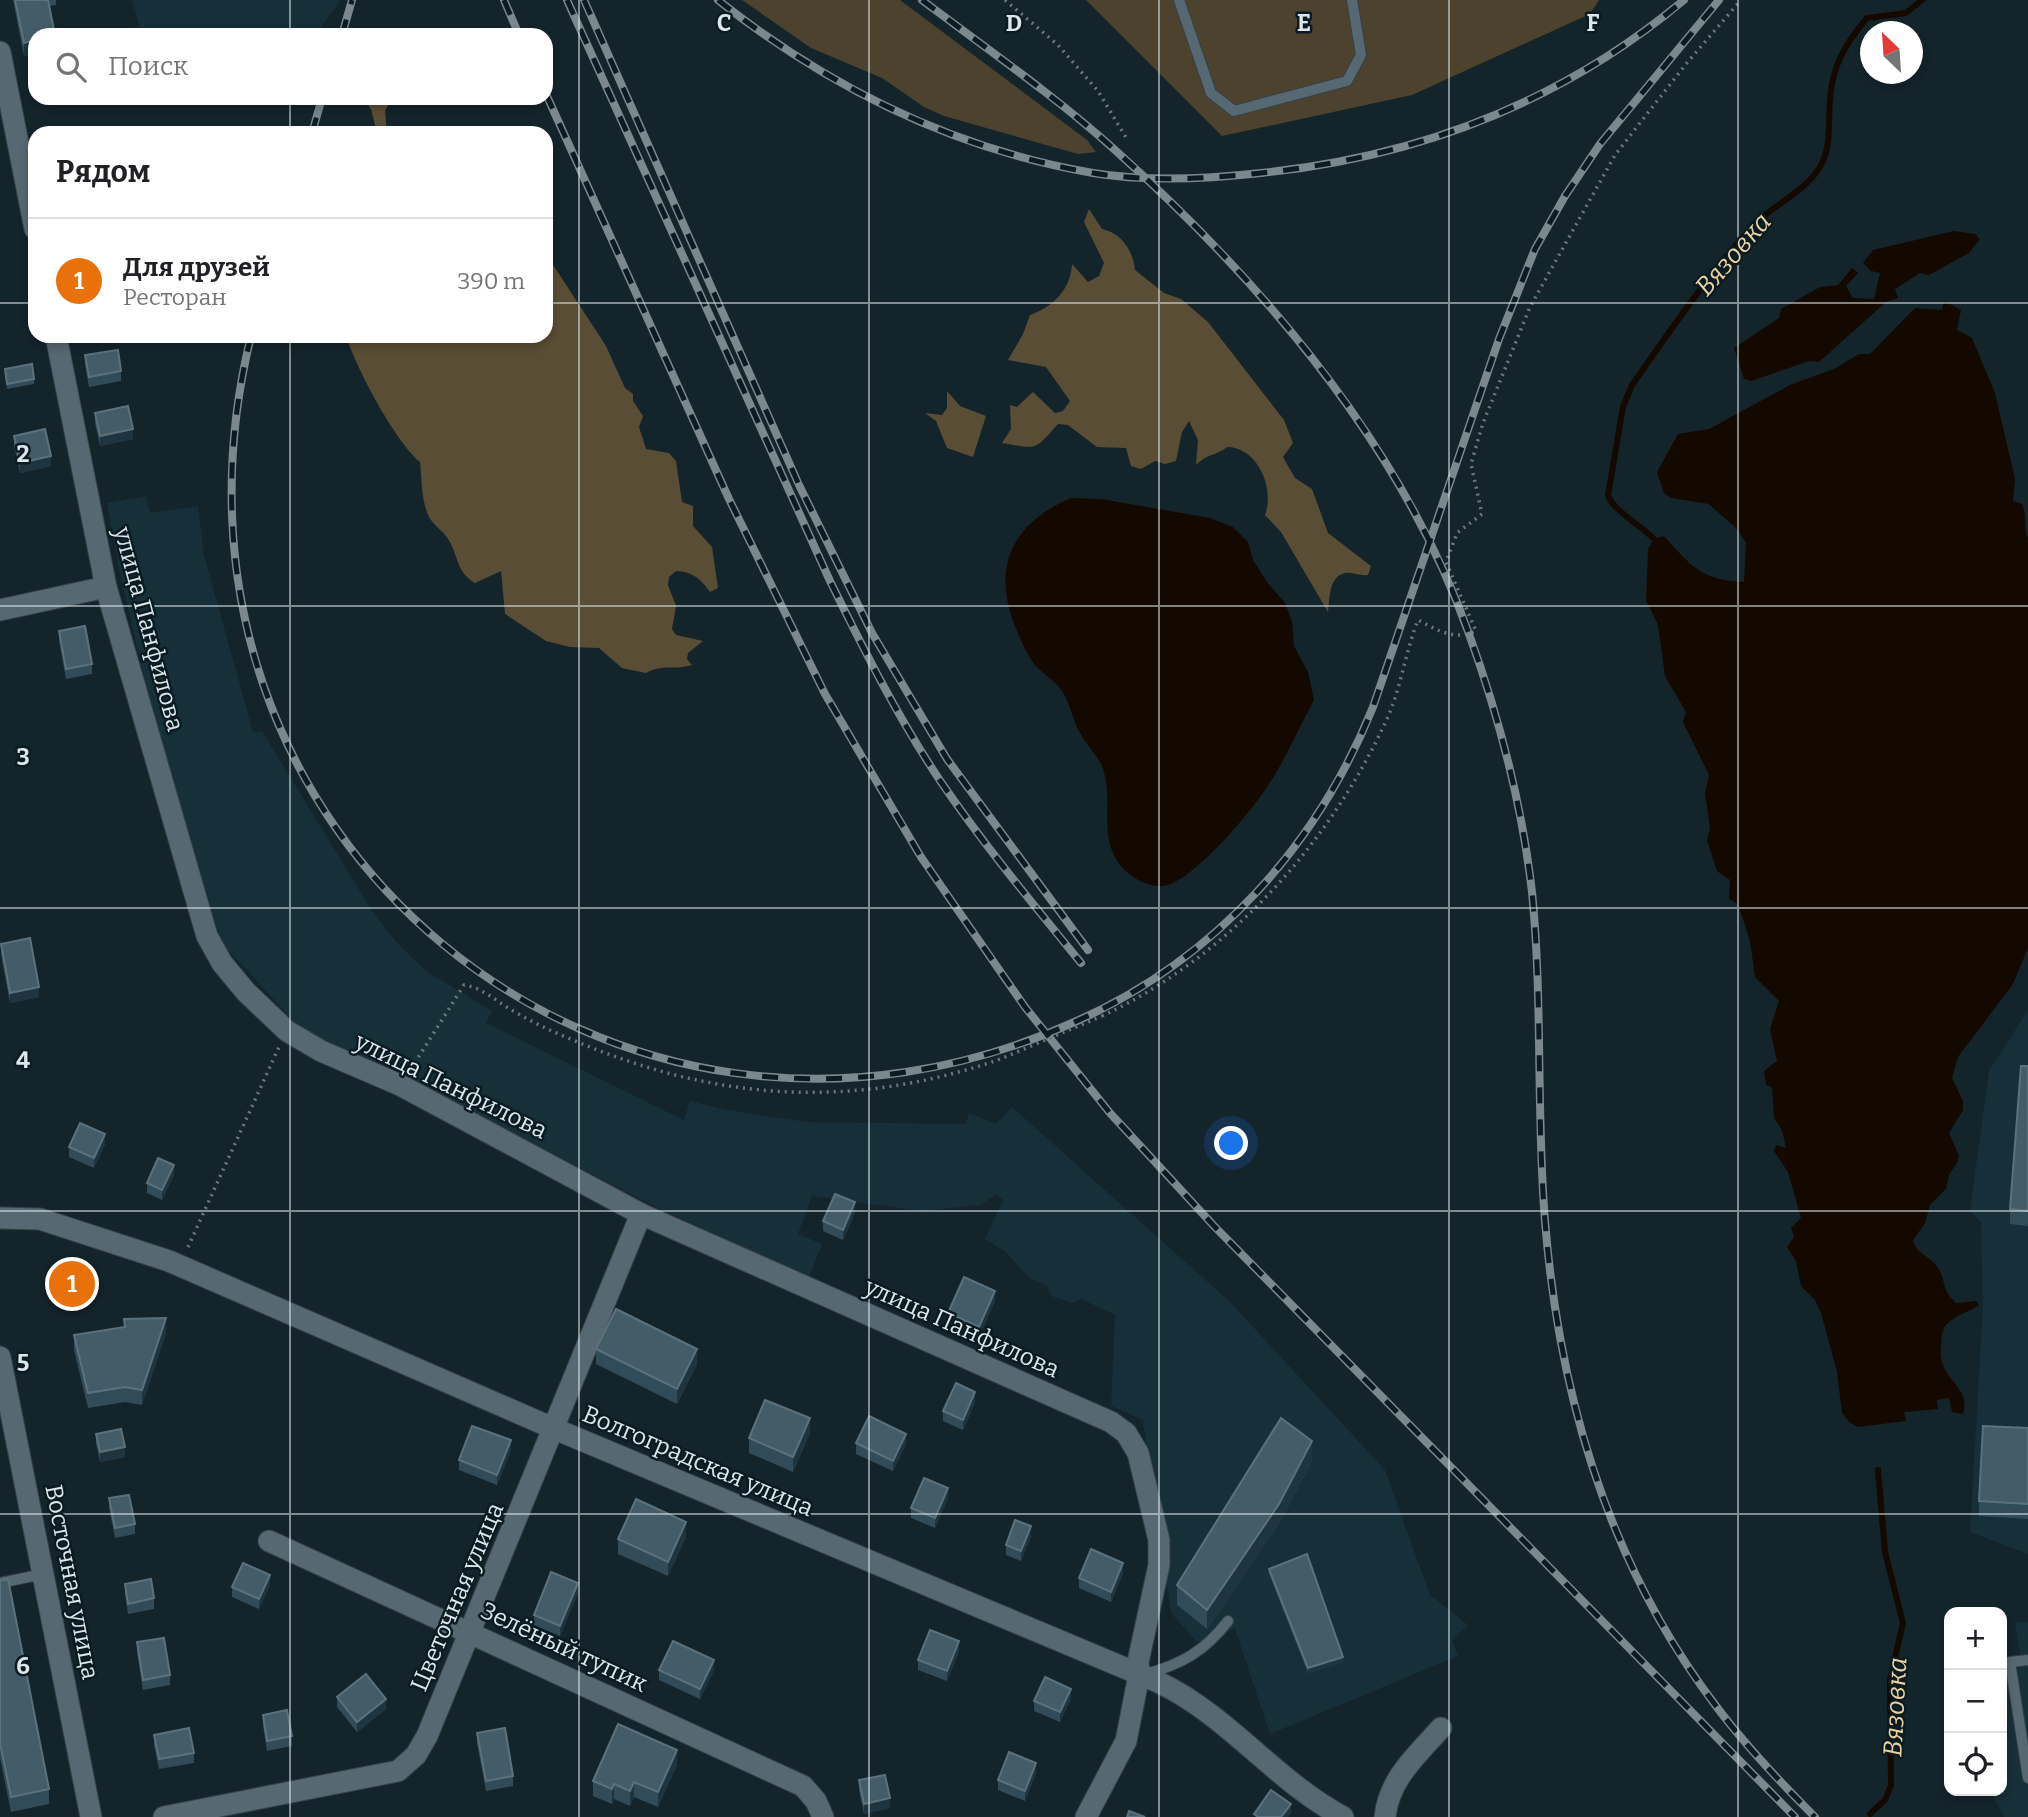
<!DOCTYPE html>
<html lang="ru">
<head>
<meta charset="utf-8">
<style>
	:root { --surface:#fff; --page:#f6f6f6; --text:#202124; --muted:#757577; --line:#e0e0e0; --accent:#d93025 }
	body { margin:0; font-family:Bitter,serif; background:var(--page); color:var(--text) }
	.controls { position:absolute; right:21px; bottom:21px; display:grid; overflow:hidden; border-radius:14px; box-shadow:0 4px 10px #0003 }
	.controls button { width:63px; height:63px; display:grid; place-items:center; padding:0; border:0; border-bottom:2px solid var(--line); background:var(--surface); color:var(--text); font:35px sans-serif }
	.compass { position:absolute; left:1860px; top:21px; width:63px; height:63px; border-radius:50%; background:var(--surface); box-shadow:0 4px 10px #0003; rotate:335deg }
	.you { position:absolute; left:1232px; top:1144px; width:24px; height:24px; margin:-18px; border:5px solid #fff; border-radius:50%; background:#1a73e8; box-shadow:0 0 0 10px #1a73e833 }
	.badge { display:grid; place-items:center; width:46px; height:46px; border-radius:50%; background:var(--accent); color:#fff; font-size:23px; font-weight:700 }
	.pin { position:absolute; translate:-50% -50%; border:4px solid #fff; box-shadow:0 2px 7px #0006 }
	.list { margin:0; padding:0; list-style:none }
	h2 { display:flex; justify-content:space-between; align-items:center; height:91px; margin:0; padding:0 28px; font-size:30px }
	h2 small { font-size:23px; font-weight:400; color:var(--muted) }
	.list li { display:grid; grid-template-columns:46px 1fr auto; gap:21px; align-items:center; box-sizing:border-box; height:126px; padding:0 28px; border-top:2px solid var(--line) }
	.list b { display:block; font-size:26px; white-space:nowrap }
	.list p { margin:0; font-size:23px; white-space:nowrap; color:var(--muted) }
	.list em { font-size:23px; font-style:normal; color:var(--muted) }
	.icon { flex:none; width:38px; height:38px; fill:none; stroke:currentColor; stroke-width:2; stroke-linecap:round; stroke-linejoin:round }
	.map { position:relative; flex:none; width:2028px; height:1817px; overflow:hidden }
	.search { position:absolute; background:var(--surface); box-shadow:0 4px 10px #0003; left:28px; top:28px; width:525px; height:77px; display:flex; align-items:center; gap:18px; box-sizing:border-box; padding:0 24px; border-radius:21px; color:var(--muted); font-size:26px }
	.panel { position:absolute; background:var(--surface); box-shadow:0 4px 10px #0003; left:28px; top:126px; width:525px; height:217px; border-radius:21px }
	.map>svg:first-child { display:block }
</style>
</head>
<body>
<div class="map">
<svg width="2028" height="1817" viewBox="0 0 2028 1817">
	<rect width="100%" height="100%" fill="#14242b"/>
	<g fill="#172f39">
		<path d="M132 0H338L339 3 315 35H142Z"/>
		<path d="M146 496 150 513 198 506 204 555 253 732 262 731 371 909 397 943 426 971 492 1011 486 1023 684 1120 690 1101 727 1110 807 1122 966 1124 969 1113 996 1124 1012 1107 1230 1302 1385 1470 1430 1595 1468 1625 1452 1640 1458 1656 1270 1734 1235 1629 1197 1642 1171 1613 1143 1420 1111 1406 1115 1315 1081 1299 1073 1303 1051 1296 1047 1286 1029 1278 1006 1252 985 1239 1003 1200 996 1194 981 1205 922 1211 812 1196 798 1234 822 1244 809 1278 650 1204 397 1073 309 1038 222 943 155 722 121 579 107 503Z"/>
		<path d="M2028 1010V1554L1970 1532 1983 1307 1981 1222 1970 1211 1989 1071Z"/>
		<path d="M2028 1622V1817H2004L1990 1791H2002V1658L2020 1655 2015 1623Z"/>
	</g>
	<g fill="#4c422e">
		<path d="M742 0H900L1087 140 1096 152 1078 154 944 116 924 107 882 78 811 48Z"/>
		<path d="M1086 0H1599L1590 14 1412 95 1222 136Z"/>
	</g>
	<g fill="#5a4d35">
		<path d="M364 98H392L385 111 387 133H377L371 109Z"/>
		<path d="M1089 209 1102 229C1121 233 1133 250 1135 270L1164 293 1181 299 1208 322 1284 420 1293 443 1283 457 1295 478 1312 489 1328 533 1371 566 1368 575C1360 576 1352 572 1345 573 1328 577 1330 599 1328 612L1281 532 1265 515C1275 489 1258 447 1227 447 1216 456 1206 454 1196 465L1198 440 1189 421 1182 432 1176 461 1165 464 1155 461 1141 469 1131 466 1126 448 1097 447 1068 425 1058 424C1034 451 1038 449 1002 443L1011 429 1010 405 1017 407 1033 392 1055 413 1063 411 1070 401 1046 367 1008 360 1023 334 1030 315C1053 307 1071 289 1072 264L1088 282 1099 276 1104 263 1084 222Z"/>
		<path d="M546 254 606 346 625 388 633 394V401L643 416 639 427 646 449 669 453 676 461 682 502 693 506V526L712 547 718 588 710 592C700 578 693 572 676 571L669 577 668 585 676 606 672 629 676 635 703 641 688 653 687 659 692 665C673 671 664 663 646 673L622 668 599 648 570 647 546 641 505 614 501 571 475 583C457 572 459 560 450 542 445 532 434 526 429 517 421 500 422 480 420 462 395 441 358 371 347 339L349 336H368L376 341 377 336H546Z"/>
		<path d="M947 391 960 406 986 416 973 457 947 448 936 421 925 413 942 415 947 408Z"/>
	</g>
	<g fill="#140900">
		<path d="M1954 231 1975 234 1980 239 1969 253 1929 275 1920 273 1895 289 1898 298 1886 302 1819 362 1809 361 1751 381 1744 379 1734 348 1779 318 1781 309 1820 287 1838 285 1852 268 1858 273 1846 286 1853 298 1874 299 1880 273 1871 271 1863 263 1873 250Z"/>
		<path d="M1944 301 1961 310 1957 330 1972 338 1995 393 2015 479 2013 501 2022 504C2027 514 2023 525 2028 539V948L2013 984 1958 1057 1952 1078 1963 1101V1110L1949 1133 1959 1156 1957 1163 1949 1175 1946 1189 1930 1205 1925 1223 1913 1240C1916 1255 1932 1256 1938 1268 1947 1283 1941 1289 1956 1303L1976 1301 1979 1305C1969 1312 1955 1315 1946 1325 1941 1331 1942 1338 1941 1346 1937 1382 1972 1384 1963 1414L1952 1412 1949 1398 1937 1400 1938 1409 1904 1412 1906 1421 1858 1427 1849 1422 1842 1413 1837 1372 1821 1313 1815 1300 1801 1286 1796 1261 1787 1247 1794 1237 1791 1228 1801 1218 1788 1172 1774 1151 1776 1145 1786 1148 1782 1130 1774 1118 1772 1088 1766 1085 1764 1071 1777 1061 1770 1029 1779 1001 1755 977 1750 941 1738 904 1729 899 1730 880 1717 871 1707 840 1710 828 1705 794 1709 775 1683 722 1686 712 1665 676 1658 625 1646 600 1648 549 1654 539 1664 536C1691 566 1701 580 1744 582L1746 543 1737 529 1709 504 1671 498 1664 493 1657 472 1678 434 1709 429 1792 384 1834 369 1859 354H1870L1915 308 1942 310Z"/>
		<path d="M1071 498 1101 499 1210 518 1233 527 1248 542 1253 560 1267 582 1285 603 1292 622 1294 646 1308 672 1314 700C1299 728 1286 758 1269 784 1253 810 1192 883 1163 886 1147 887 1131 878 1121 866 1096 836 1116 798 1101 764 1095 753 1086 744 1080 733 1073 721 1071 707 1064 694 1057 682 1043 674 1034 664 1026 653 1020 638 1015 626 991 566 1013 523 1071 498Z"/>
	</g>
	<g fill="none" stroke-linecap="round" stroke-linejoin="round">
		<g stroke="#140900" stroke-width="6">
			<path d="M1654 539C1641 525 1613 511 1608 495L1623 407 1632 385C1670 331 1707 276 1752 227 1772 205 1804 193 1820 167 1832 146 1828 122 1830 99 1832 66 1846 43 1867 18L1906 13 1922 0"/>
			<path d="M1870 1814 1885 1800 1891 1785 1890 1680 1903 1623 1885 1552 1878 1470"/>
		</g>
		<g stroke="#364148" stroke-width="12">
			<g id="lane">
				<path d="M1179 0 1211 93 1234 111 1347 81 1361 55 1352 0"/>
				<path d="M0 1583 43 1574"/>
				<path d="M2028 1660 2010 1662 2028 1778"/>
				<path d="M1145 1674C1181 1665 1206 1650 1228 1621"/>
			</g>
		</g>
		<g stroke="#364148" stroke-width="23">
			<g id="street">
				<path d="M0 52 35 229"/>
				<path d="M56 336 106 587 207 936 222 963 246 992 287 1031 321 1051 400 1085 641 1214 1111 1422 1126 1433 1138 1453 1159 1540V1565L1138 1662 1139 1675 1126 1741 1086 1817"/>
				<path d="M0 610 106 587"/>
				<path d="M0 1218 40 1219 169 1261 555 1429 1158 1682C1228 1715 1274 1780 1343 1817"/>
				<path d="M0 1357 91 1817"/>
				<path d="M269 1541 803 1786 816 1801 823 1817"/>
				<path d="M164 1817 398 1771 416 1755 427 1736 641 1214"/>
				<path d="M1385 1817C1389 1779 1416 1756 1441 1728"/>
			</g>
		</g>
		<g stroke="#6b797f" stroke-width="3.5" stroke-dasharray="2 5" stroke-linecap="butt">
			<path d="M1005 0 1058 45 1098 91 1128 141"/>
			<path d="M1102 1016C1227 958 1329 845 1386 721 1401 689 1405 653 1418 620 1438 630 1453 641 1476 631L1446 562 1457 533 1482 514 1471 464 1483 423 1530 307 1615 155 1686 64 1741 0"/>
			<path d="M411 1069 464 985C484 988 498 1003 515 1012 534 1023 553 1032 573 1040 716 1101 850 1110 998 1060"/>
			<path d="M188 1247 279 1047"/>
		</g>
		<use href="#lane" stroke="#566871" stroke-width="10"/>
		<use href="#street" stroke="#566871" stroke-width="21"/>
		<g stroke="#7b888e" stroke-width="8">
			<g id="rail">
				<path d="M504 0 519 35"/>
				<path d="M567 0 830 581C864 650 898 718 941 782 984 845 1033 904 1081 963"/>
				<path d="M584 0 799 485 872 633 947 759 1088 950"/>
				<path d="M718 0C828 87 954 149 1093 173 1147 182 1206 179 1261 173 1418 157 1562 102 1684 0"/>
				<path d="M922 0C987 49 1055 96 1115 150 1263 283 1402 445 1469 634 1499 717 1522 805 1532 892 1543 1002 1536 1112 1545 1221 1559 1395 1609 1565 1716 1706 1745 1745 1780 1782 1815 1817"/>
				<path d="M342 35 352 0"/>
				<path d="M546 94 729 499 825 694 921 857 1025 1007 1110 1113 1214 1226 1795 1817"/>
				<path d="M312 133 322 98"/>
				<path d="M251 336C128 835 612 1233 1079 1020 1216 958 1317 846 1373 707L1499 339 1535 249 1565 196 1600 144 1719 0"/>
			</g>
		</g>
		<use href="#rail" stroke="#0b1b22" stroke-width="5" stroke-dasharray="16" stroke-linecap="butt"/>
		<path stroke="#6b797f" stroke-width="3.5" stroke-dasharray="2 5" stroke-linecap="butt" d="M998 1060 1102 1016"/>
	</g>
	<g fill="#314c58">
		<path d="M13 0H56V5L49 6 24 56Z"/>
		<path d="M85 355 121 371V381L89 387 85 365Z"/>
		<path d="M5 369 34 379V384L7 389Z"/>
		<path d="M95 413 133 439 100 446 95 423Z"/>
		<path d="M14 436 51 466 20 473 14 446Z"/>
		<path d="M59 631 92 664V674L66 679 59 641Z"/>
		<path d="M1 944 39 997 10 1003 1 954Z"/>
		<path d="M2028 1066V1226L2010 1224V1209Z"/>
		<path d="M105 1144 94 1168 69 1157V1147Z"/>
		<path d="M174 1175 162 1200 147 1193V1183Z"/>
		<path d="M855 1212 843 1240 823 1231V1221Z"/>
		<path d="M995 1301 979 1337 948 1324V1313Z"/>
		<path d="M124 1319 166 1333 142 1405 125 1402 88 1408 74 1350V1335L124 1327Z"/>
		<path d="M596 1349 697 1364 677 1404 596 1364Z"/>
		<path d="M975 1402 963 1430 943 1421V1411Z"/>
		<path d="M2028 1428V1519L1979 1516V1501Z"/>
		<path d="M810 1433 793 1472 749 1453V1438Z"/>
		<path d="M96 1434 125 1457 100 1462 96 1444Z"/>
		<path d="M856 1443 906 1444 893 1471 856 1454Z"/>
		<path d="M511 1450 497 1485 459 1470V1460Z"/>
		<path d="M1312 1461 1279 1524 1207 1629 1177 1605V1585Z"/>
		<path d="M109 1498 135 1524V1534L115 1538 109 1508Z"/>
		<path d="M948 1498 935 1528 911 1518V1508Z"/>
		<path d="M1031 1536 1021 1561 1006 1555V1545Z"/>
		<path d="M686 1537 668 1576 618 1554V1539Z"/>
		<path d="M1269 1569 1343 1662 1308 1673 1269 1574Z"/>
		<path d="M1123 1573 1111 1602 1079 1588V1578Z"/>
		<path d="M0 1581 49 1789V1804L11 1812 0 1758Z"/>
		<path d="M125 1584 154 1598V1609L128 1614 125 1594Z"/>
		<path d="M270 1585 259 1609 232 1597V1587Z"/>
		<path d="M578 1593 560 1636 534 1625V1615Z"/>
		<path d="M137 1642 170 1675V1685L143 1690 137 1652Z"/>
		<path d="M959 1651 947 1681 918 1670V1660Z"/>
		<path d="M659 1670H714L700 1699 659 1680Z"/>
		<path d="M337 1697 386 1709 357 1732 337 1707Z"/>
		<path d="M1071 1699 1060 1722 1034 1711V1701Z"/>
		<path d="M263 1715 292 1736V1746L267 1751 263 1725Z"/>
		<path d="M477 1733 513 1776V1786L486 1791 477 1743Z"/>
		<path d="M154 1735 194 1753V1763L159 1769 154 1745Z"/>
		<path d="M677 1765 658 1807 634 1797 630 1806 614 1799 612 1804 593 1796V1781Z"/>
		<path d="M1036 1773 1025 1801 998 1790V1780Z"/>
		<path d="M859 1780 890 1808 864 1814 859 1790Z"/>
	</g>
	<g fill="#1e353f">
		<path d="M35 40V54L24 56V43Z"/>
		<path d="M133 429V439L100 446V436Z"/>
		<path d="M51 456V466L20 473V463Z"/>
		<path d="M39 987V997L10 1003V993Z"/>
		<path d="M105 1134V1144L94 1168V1158Z"/>
		<path d="M174 1165V1175L162 1200V1190Z"/>
		<path d="M855 1202V1212L843 1240V1230Z"/>
		<path d="M995 1291V1301L979 1337V1327Z"/>
		<path d="M166 1318V1333L142 1405V1390Z"/>
		<path d="M697 1349V1364L677 1404V1389Z"/>
		<path d="M975 1392V1402L963 1430V1420Z"/>
		<path d="M810 1418V1433L793 1472V1457Z"/>
		<path d="M906 1434V1444L893 1471V1461Z"/>
		<path d="M511 1440V1450L497 1485V1475Z"/>
		<path d="M1312 1441V1461L1279 1524 1207 1629V1610Z"/>
		<path d="M125 1447V1457L100 1462V1452Z"/>
		<path d="M948 1488V1498L935 1528V1518Z"/>
		<path d="M686 1522V1537L668 1576V1562Z"/>
		<path d="M1031 1526V1536L1021 1561V1551Z"/>
		<path d="M1123 1563V1573L1111 1602V1592Z"/>
		<path d="M270 1575V1585L259 1609V1599Z"/>
		<path d="M578 1583V1593L560 1636V1626Z"/>
		<path d="M959 1641V1651L947 1681V1671Z"/>
		<path d="M1343 1657V1662L1308 1673V1668Z"/>
		<path d="M714 1660V1670L700 1699V1689Z"/>
		<path d="M1071 1689V1699L1060 1722V1712Z"/>
		<path d="M386 1699V1709L357 1732V1722Z"/>
		<path d="M677 1750V1765L658 1807V1792Z"/>
		<path d="M1036 1763V1773L1025 1801V1791Z"/>
		<path d="M634 1782V1797L630 1806V1791Z"/>
		<path d="M614 1784V1799L612 1804V1789Z"/>
		<path d="M890 1798V1808L864 1814V1804Z"/>
		<path d="M1291 1804V1814L1288 1817H1281Z"/>
	</g>
	<g fill="#435c68" stroke="#5b727c" stroke-width="2">
		<path d="M15 0H48L55 35H35V40L24 43Z"/>
		<path d="M118 350 121 371 89 377 85 355Z"/>
		<path d="M32 364 34 379 7 384 5 369Z"/>
		<path d="M128 406 133 429 100 436 95 413Z"/>
		<path d="M45 429 51 456 20 463 14 436Z"/>
		<path d="M85 626 92 664 66 669 59 631Z"/>
		<path d="M30 938 39 987 10 993 1 944Z"/>
		<path d="M2021 1066H2028V1211L2010 1209Z"/>
		<path d="M80 1123 105 1134 94 1158 69 1147Z"/>
		<path d="M158 1158 174 1165 162 1190 147 1183Z"/>
		<path d="M835 1194 855 1202 843 1230 823 1221Z"/>
		<path d="M964 1277 995 1291 979 1327 948 1313Z"/>
		<path d="M616 1309 697 1349 677 1389 596 1349Z"/>
		<path d="M166 1318 142 1390 125 1387 88 1393 74 1335 125 1327 124 1319Z"/>
		<path d="M956 1383 975 1392 963 1420 943 1411Z"/>
		<path d="M765 1400 810 1418 793 1457 749 1438Z"/>
		<path d="M869 1416 906 1434 893 1461 856 1443Z"/>
		<path d="M1281 1418 1312 1441 1279 1504 1207 1610 1177 1585Z"/>
		<path d="M472 1426 511 1440 497 1475 459 1460Z"/>
		<path d="M1983 1426 2028 1428V1504L1979 1501Z"/>
		<path d="M121 1429 125 1447 100 1452 96 1434Z"/>
		<path d="M924 1478 948 1488 935 1518 911 1508Z"/>
		<path d="M129 1495 135 1524 115 1528 109 1498Z"/>
		<path d="M636 1499 686 1522 668 1562 618 1539Z"/>
		<path d="M1015 1520 1031 1526 1021 1551 1006 1545Z"/>
		<path d="M1091 1549 1123 1563 1111 1592 1079 1578Z"/>
		<path d="M1307 1554 1343 1657 1308 1668 1269 1569Z"/>
		<path d="M243 1563 270 1575 259 1599 232 1587Z"/>
		<path d="M551 1572 578 1583 560 1626 534 1615Z"/>
		<path d="M8 1579 49 1789 11 1797 0 1743V1581Z"/>
		<path d="M151 1579 154 1598 128 1604 125 1584Z"/>
		<path d="M930 1630 959 1641 947 1671 918 1660Z"/>
		<path d="M164 1638 170 1675 143 1680 137 1642Z"/>
		<path d="M673 1641 714 1660 700 1689 659 1670Z"/>
		<path d="M366 1674 386 1699 357 1722 337 1697Z"/>
		<path d="M1045 1677 1071 1689 1060 1712 1034 1701Z"/>
		<path d="M287 1710 292 1736 267 1741 263 1715Z"/>
		<path d="M618 1724 677 1750 658 1792 634 1782 630 1791 614 1784 612 1789 593 1781Z"/>
		<path d="M189 1728 194 1753 159 1759 154 1735Z"/>
		<path d="M505 1728 513 1776 486 1781 477 1733Z"/>
		<path d="M1009 1752 1036 1763 1025 1791 998 1780Z"/>
		<path d="M885 1775 890 1798 864 1804 859 1780Z"/>
		<path d="M1271 1790 1291 1804 1281 1817H1258L1254 1814Z"/>
		<path d="M1129 1811 1145 1817H1127Z"/>
	</g>
	<path fill="none" stroke="#dce6eb" stroke-width="2" stroke-opacity="0.55" d="M290 0V35M579 0V1817M869 0V1817M1159 0V1817M1449 0V1817M1738 0V1817M290 98V133M0 303H35M546 303H2028M290 336V1817M0 606H2028M0 908H2028M0 1211H2028M0 1514H2028"/>
	<g text-anchor="middle" stroke-width="5" stroke-linejoin="round" paint-order="stroke">
		<g font-size="24" fill="#dce6eb" stroke="#0b1b22">
			<text transform="translate(149 629) rotate(75)" y="8">улица Панфилова</text>
			<text transform="translate(451 1086) rotate(26)" y="8">улица Панфилова</text>
			<text transform="translate(962 1328) rotate(24)" y="8">улица Панфилова</text>
			<text transform="translate(698 1461) rotate(23)" y="8">Волгоградская улица</text>
			<text transform="translate(72 1582) rotate(79)" y="8">Восточная улица</text>
			<text transform="translate(457 1597) rotate(-67)" y="8">Цветочная улица</text>
			<text transform="translate(564 1647) rotate(25)" y="8">Зелёный тупик</text>
		</g>
		<g font-size="26" font-style="italic" fill="#edd2a1" stroke="#0b1b22">
			<text transform="translate(1733 254) rotate(-49)" y="9">Вязовка</text>
			<text transform="translate(1895 1707) rotate(-87)" y="9">Вязовка</text>
		</g>
	</g>
	<g font-size="23" text-anchor="middle" font-weight="bold" fill="#dce6eb" stroke="#0b1b22" stroke-width="5" stroke-linejoin="round" paint-order="stroke">
		<text x="724" y="31">C</text>
		<text x="1014" y="31">D</text>
		<text x="1304" y="31">E</text>
		<text x="1593" y="31">F</text>
		<text x="23" y="462">2</text>
		<text x="23" y="765">3</text>
		<text x="23" y="1068">4</text>
		<text x="23" y="1371">5</text>
		<text x="23" y="1674">6</text>
	</g>
</svg>
<div class="controls">
<button>+</button>
<button>−</button>
<button><svg class="icon" aria-label="locate" viewBox="0 0 24 24"><circle cx="12" cy="12" r="6"/><path d="M12 2v4M12 18v4M2 12h4M18 12h4"/></svg></button>
</div>
<svg class="compass" viewBox="-18 -18 36 36"><path d="M0-13l5 13h-10z" fill="#e53935"/><path d="M0 13l5-13h-10z" fill="#757577"/></svg>
<div class="you"></div>
<div class="pin badge" style="left:72px;top:1284px;background:#e8710a">1</div>
<div class="search"><svg class="icon" aria-label="search" viewBox="0 0 24 24"><circle cx="10" cy="10" r="6"/><path d="M15 15l6 6"/></svg>Поиск</div>
<section class="panel">
<h2>Рядом<small></small></h2>
<ul class="list">
<li><span class="badge" style="background:#e8710a">1</span><div><b>Для друзей</b><p>Ресторан</p></div><em>390 m</em></li>
</ul>
</section>
</div>
</body>
</html>
